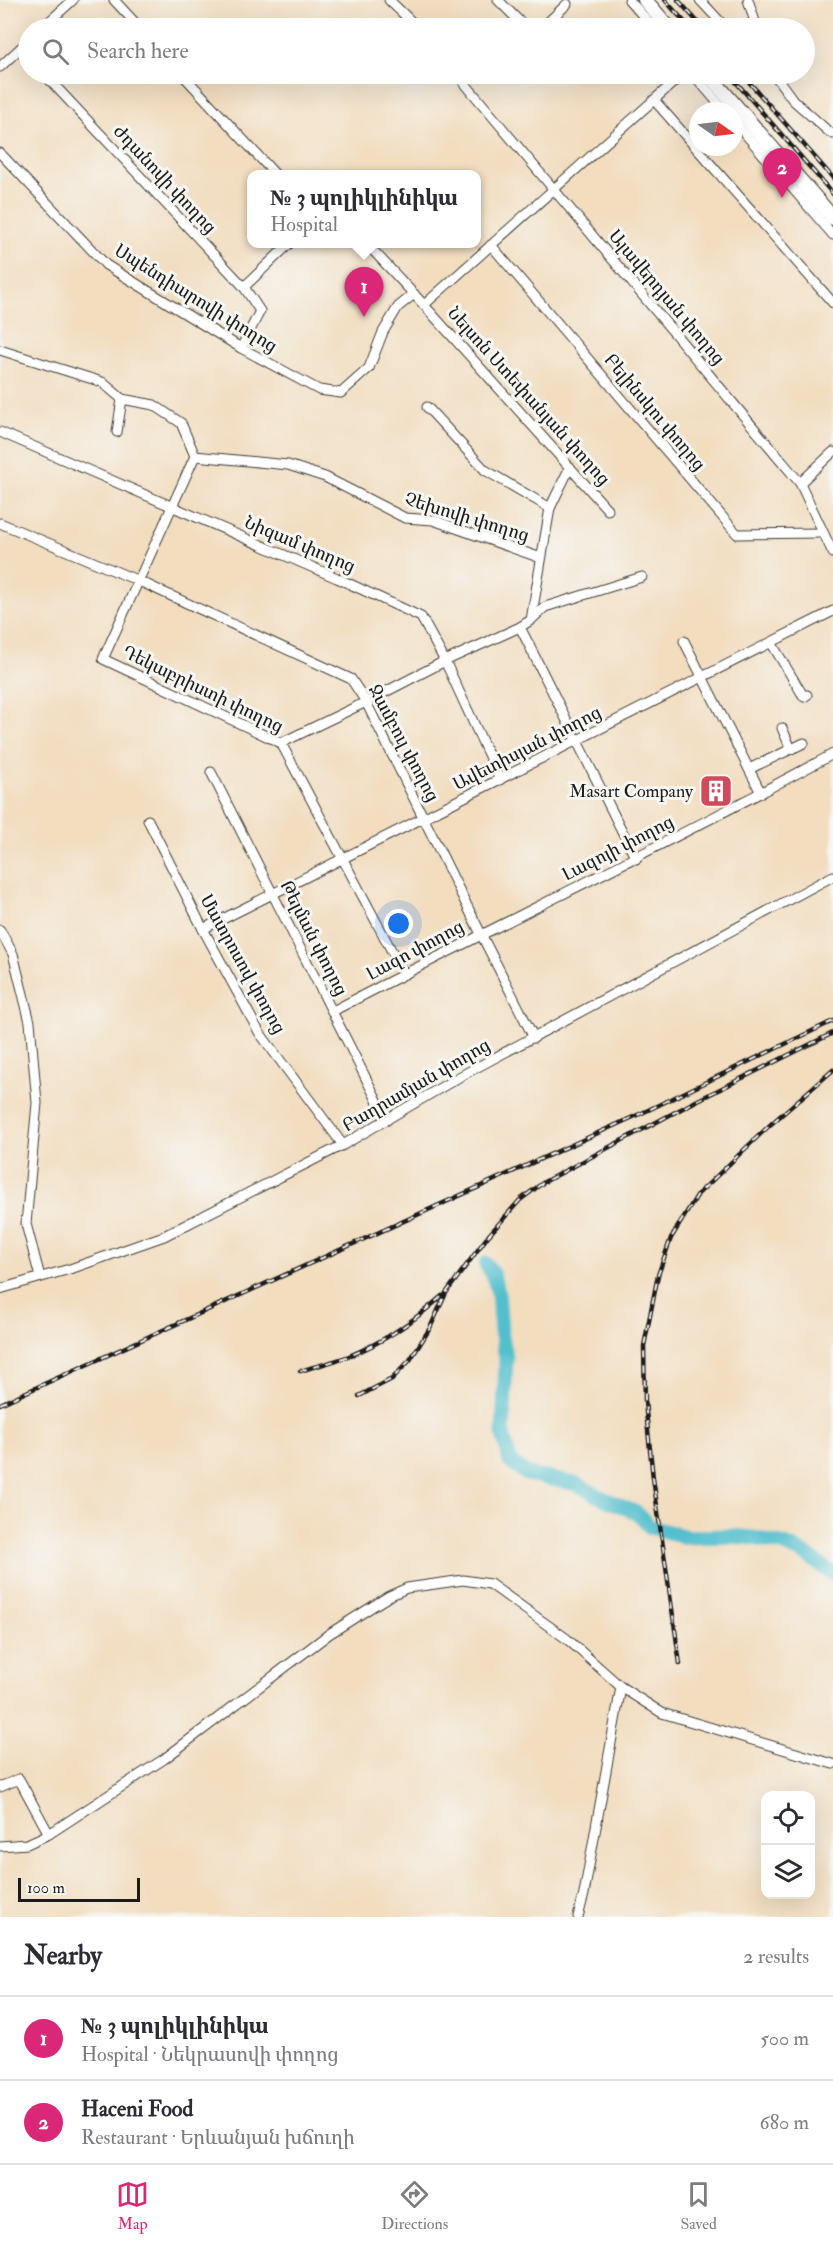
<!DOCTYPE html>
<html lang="en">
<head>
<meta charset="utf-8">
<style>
	:root { --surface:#fff; --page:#f7f7f7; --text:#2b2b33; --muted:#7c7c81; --line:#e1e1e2; --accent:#db2777 }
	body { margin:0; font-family:"IM FELL Double Pica","Noto Serif Armenian",serif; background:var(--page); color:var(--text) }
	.controls { position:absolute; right:18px; bottom:18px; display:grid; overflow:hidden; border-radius:12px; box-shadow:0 6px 24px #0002 }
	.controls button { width:54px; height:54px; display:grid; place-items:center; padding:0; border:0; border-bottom:2px solid var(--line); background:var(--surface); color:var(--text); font:30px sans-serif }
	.compass { position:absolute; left:689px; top:102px; width:54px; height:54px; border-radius:50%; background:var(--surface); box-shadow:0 6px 24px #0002; rotate:104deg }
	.scale { position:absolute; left:18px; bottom:15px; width:122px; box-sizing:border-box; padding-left:6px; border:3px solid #1c1c1c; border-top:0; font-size:16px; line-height:21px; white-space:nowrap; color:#1c1c1c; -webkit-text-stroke:4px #f6f6f2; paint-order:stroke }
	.you { position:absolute; left:399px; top:924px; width:21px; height:21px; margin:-15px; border:4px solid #fff; border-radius:50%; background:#1a73e8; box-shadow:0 0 0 9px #1a73e833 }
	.badge { display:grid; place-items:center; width:39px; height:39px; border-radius:50%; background:var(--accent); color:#fff; font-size:20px; font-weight:700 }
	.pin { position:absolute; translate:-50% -50px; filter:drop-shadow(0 2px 3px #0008) }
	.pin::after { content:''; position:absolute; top:32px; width:21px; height:18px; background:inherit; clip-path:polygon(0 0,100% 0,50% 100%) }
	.popup { position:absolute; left:247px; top:170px; width:234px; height:78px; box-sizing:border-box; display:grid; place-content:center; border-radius:12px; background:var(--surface); filter:drop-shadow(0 2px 4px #0005); font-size:20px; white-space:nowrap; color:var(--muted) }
	.popup b { font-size:22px; color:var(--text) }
	.popup::after { content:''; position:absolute; left:50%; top:100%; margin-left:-12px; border:12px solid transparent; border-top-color:var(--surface) }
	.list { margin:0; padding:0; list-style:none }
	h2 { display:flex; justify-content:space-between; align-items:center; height:78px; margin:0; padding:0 24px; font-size:26px }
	h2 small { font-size:20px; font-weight:400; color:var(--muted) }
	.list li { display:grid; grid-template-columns:39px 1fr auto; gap:18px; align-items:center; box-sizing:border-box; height:84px; padding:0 24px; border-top:2px solid var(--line) }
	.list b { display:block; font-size:22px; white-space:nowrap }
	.list p { margin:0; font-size:20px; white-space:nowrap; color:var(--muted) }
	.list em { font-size:20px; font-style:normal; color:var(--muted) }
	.icon { flex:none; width:33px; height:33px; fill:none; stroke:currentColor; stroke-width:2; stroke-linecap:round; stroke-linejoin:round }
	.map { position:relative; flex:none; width:833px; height:1917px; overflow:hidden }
	.search { position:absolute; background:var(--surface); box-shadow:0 6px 24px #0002; left:18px; right:18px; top:18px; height:66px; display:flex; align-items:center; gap:15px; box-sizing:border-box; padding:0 21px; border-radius:33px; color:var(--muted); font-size:22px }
	.sheet { height:246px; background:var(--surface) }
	nav { display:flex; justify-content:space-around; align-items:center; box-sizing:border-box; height:84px; border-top:2px solid var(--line); background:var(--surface); font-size:16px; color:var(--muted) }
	nav a { display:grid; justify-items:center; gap:3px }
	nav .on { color:var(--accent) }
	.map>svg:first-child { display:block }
</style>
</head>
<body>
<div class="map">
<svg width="833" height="1917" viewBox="0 0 833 1917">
	<rect width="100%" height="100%" fill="#f6f6f2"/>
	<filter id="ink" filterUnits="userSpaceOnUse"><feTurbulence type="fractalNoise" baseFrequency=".0167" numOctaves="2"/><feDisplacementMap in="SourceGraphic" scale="12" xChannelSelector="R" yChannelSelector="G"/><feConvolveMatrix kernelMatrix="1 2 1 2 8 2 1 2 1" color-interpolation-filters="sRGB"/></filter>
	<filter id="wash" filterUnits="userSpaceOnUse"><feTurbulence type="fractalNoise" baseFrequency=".008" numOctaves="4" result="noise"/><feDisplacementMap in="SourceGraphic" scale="24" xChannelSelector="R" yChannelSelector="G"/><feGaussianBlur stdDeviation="1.35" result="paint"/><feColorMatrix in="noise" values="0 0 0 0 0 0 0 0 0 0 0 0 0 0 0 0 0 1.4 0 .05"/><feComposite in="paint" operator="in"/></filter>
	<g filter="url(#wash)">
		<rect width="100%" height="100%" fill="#f2ddbf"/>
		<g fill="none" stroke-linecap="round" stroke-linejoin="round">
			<path stroke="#53bfcd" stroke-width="15" d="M486 1264 492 1273 498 1292 501 1331 506 1358 503 1435 510 1462 526 1474 577 1484 596 1495 637 1513 650 1527 687 1537 731 1536 754 1538 786 1545 808 1556 833 1574"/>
		</g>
	</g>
	<g filter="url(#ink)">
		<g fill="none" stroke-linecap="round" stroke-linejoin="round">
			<g stroke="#3c3934" stroke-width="11">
				<g id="minor">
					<path d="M114 0 140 28"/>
					<path d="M389 0 418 28"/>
					<path d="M498 0 526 28"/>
					<path d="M629 0 654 28"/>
					<path d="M700 0 726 28"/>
					<path d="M748 0 757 28"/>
					<path d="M42 28 73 0"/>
					<path d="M542 28 567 4"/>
					<path d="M0 67 28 41"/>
					<path d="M44 74 244 287 289 244"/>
					<path d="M182 74 275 174"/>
					<path d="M457 74 800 483 833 553"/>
					<path d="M693 74 725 111"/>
					<path d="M774 74 793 100 828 131 833 134"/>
					<path d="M654 100 833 303"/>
					<path d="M734 121 833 235"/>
					<path d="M0 153 106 265 241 348 319 390 341 393 369 368 383 332 398 307 414 294"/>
					<path d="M367 244 424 305 608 510"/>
					<path d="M491 245 737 534 823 533"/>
					<path d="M424 305 683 74"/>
					<path d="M241 348 260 311 244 287"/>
					<path d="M0 350 102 382 122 399 154 405 181 423 195 456"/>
					<path d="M427 407 485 470 550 508"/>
					<path d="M0 432 337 578 421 617 445 661 500 780"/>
					<path d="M117 432 122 399"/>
					<path d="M195 456 103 659 281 743 404 974"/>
					<path d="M195 456 288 465 325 477 405 518 433 520 541 558"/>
					<path d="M570 467 550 508 531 620 520 627 636 859"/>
					<path d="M800 483 833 452"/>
					<path d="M0 523 139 581 351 679 366 702 481 934 534 1038"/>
					<path d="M531 620 545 607 642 577"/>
					<path d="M684 641 761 793"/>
					<path d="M772 644 804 697 807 695"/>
					<path d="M782 728 791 749"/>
					<path d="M281 743 366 702 445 661 520 627"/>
					<path d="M749 769 804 743"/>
					<path d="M211 772 387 1120"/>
					<path d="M148 820 203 929 259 1032 343 1145"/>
					<path d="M203 929 833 611"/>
					<path d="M0 930 13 954 30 1022 37 1103 26 1224 40 1277"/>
					<path d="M333 1011C499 924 668 844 833 754"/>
					<path d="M0 1289 73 1268 164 1236 343 1145 459 1077 833 876"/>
					<path d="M0 1787 19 1779 49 1834 164 1759 329 1634 389 1596 407 1588 463 1580 490 1584 567 1639 621 1687 662 1713 833 1764"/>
					<path d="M0 1846 27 1844 49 1834"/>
					<path d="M578 1917 584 1894 621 1687"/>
				</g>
			</g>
			<g stroke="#3c3934" stroke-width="16">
				<g id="highway">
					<path d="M645 0 669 28"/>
					<path d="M708 74 833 218"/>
				</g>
			</g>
			<use href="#minor" stroke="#fff" stroke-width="9"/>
			<use href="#highway" stroke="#fff" stroke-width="14"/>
			<g stroke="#1c1c1c" stroke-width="4.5">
				<g id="rail">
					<path d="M665 0 690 28"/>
					<path d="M678 0 703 28"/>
					<path d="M729 74 833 194"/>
					<path d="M742 74 833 178"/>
					<path d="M300 1371C316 1366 333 1362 349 1356 384 1342 414 1321 442 1296"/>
					<path d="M359 1396 392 1379 410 1360 430 1328 446 1293 488 1236 520 1200 544 1182 696 1101 833 1033"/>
					<path d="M0 1404 642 1113 833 1021"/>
					<path d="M680 1664 653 1478 645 1402 644 1346 658 1275 671 1238 698 1194 771 1124 833 1070"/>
				</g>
			</g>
			<use href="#rail" stroke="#f6f6f2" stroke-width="2" stroke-dasharray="7" stroke-linecap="butt"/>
		</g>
	</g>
	<defs>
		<g id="building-square" transform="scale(1.725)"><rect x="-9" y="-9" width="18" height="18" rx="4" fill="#d1495b" stroke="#f6f6f2"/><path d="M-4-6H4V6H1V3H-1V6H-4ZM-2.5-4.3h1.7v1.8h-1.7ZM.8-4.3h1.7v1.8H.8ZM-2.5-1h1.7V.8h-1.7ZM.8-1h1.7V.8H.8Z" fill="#fff"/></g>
	</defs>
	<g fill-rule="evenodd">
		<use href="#building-square" x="716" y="791"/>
	</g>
	<g text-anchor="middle" stroke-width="6" stroke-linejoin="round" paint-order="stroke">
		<g font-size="18" fill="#1c1c1c" stroke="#f6f6f2">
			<text transform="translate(165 179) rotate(47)" y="6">Ժդանովի փողոց</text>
			<text transform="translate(667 297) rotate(50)" y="6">Ալավերդյան փողոց</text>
			<text transform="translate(196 298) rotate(32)" y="6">Սպենդիարովի փողոց</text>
			<text transform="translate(529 396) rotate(48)" y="6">Նելսոն Ստեփանյան փողոց</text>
			<text transform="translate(655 412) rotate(50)" y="6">Բելինսկու փողոց</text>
			<text transform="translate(467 517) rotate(17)" y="6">Չեխովի փողոց</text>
			<text transform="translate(300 544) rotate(23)" y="6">Նիզամ փողոց</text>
			<text transform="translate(203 689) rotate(26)" y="6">Դեկաբրիստի փողոց</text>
			<text transform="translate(404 743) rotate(62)" y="6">Ջամբուլ փողոց</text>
			<text transform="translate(527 748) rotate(-27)" y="6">Ավետիսյան փողոց</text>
			<text transform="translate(618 848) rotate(-27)" y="6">Լազոյի փողոց</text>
			<text transform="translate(314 938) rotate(63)" y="6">Թելման փողոց</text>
			<text transform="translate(415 950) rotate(-28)" y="6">Լազո փողոց</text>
			<text transform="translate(243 964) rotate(61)" y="6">Մատրոսով փողոց</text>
			<text transform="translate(416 1085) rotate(-30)" y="6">Բաղրամյան փողոց</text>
		</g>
		<g font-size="18" fill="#1c1c1c" stroke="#f6f6f2" text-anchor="end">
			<text x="693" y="797">Masart Company</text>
		</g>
	</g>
</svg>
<div class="controls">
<button><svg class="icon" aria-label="locate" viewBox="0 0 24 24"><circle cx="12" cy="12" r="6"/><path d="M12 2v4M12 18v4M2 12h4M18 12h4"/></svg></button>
<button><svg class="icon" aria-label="layers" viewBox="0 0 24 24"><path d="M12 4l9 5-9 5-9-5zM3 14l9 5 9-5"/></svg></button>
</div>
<svg class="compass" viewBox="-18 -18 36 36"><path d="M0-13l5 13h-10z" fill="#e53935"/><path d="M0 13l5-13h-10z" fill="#7c7c81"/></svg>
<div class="scale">100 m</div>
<div class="you"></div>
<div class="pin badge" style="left:364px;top:317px">1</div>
<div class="popup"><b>№ 3 պոլիկլինիկա</b>Hospital</div>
<div class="pin badge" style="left:782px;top:198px">2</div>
<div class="search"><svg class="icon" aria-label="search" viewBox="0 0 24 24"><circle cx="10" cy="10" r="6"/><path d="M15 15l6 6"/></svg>Search here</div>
</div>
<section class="sheet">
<h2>Nearby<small>2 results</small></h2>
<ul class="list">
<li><span class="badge">1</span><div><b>№ 3 պոլիկլինիկա</b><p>Hospital · Նեկրասովի փողոց</p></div><em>500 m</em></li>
<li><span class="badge">2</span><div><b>Haceni Food</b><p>Restaurant · Երևանյան խճուղի</p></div><em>680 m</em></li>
</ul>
</section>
<nav>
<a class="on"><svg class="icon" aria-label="map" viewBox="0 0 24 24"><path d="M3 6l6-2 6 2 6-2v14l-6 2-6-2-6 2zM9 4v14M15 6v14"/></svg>Map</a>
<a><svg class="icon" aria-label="directions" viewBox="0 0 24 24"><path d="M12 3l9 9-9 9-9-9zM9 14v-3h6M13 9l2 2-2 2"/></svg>Directions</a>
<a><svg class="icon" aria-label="saved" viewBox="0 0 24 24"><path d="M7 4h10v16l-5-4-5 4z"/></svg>Saved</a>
</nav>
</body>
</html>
